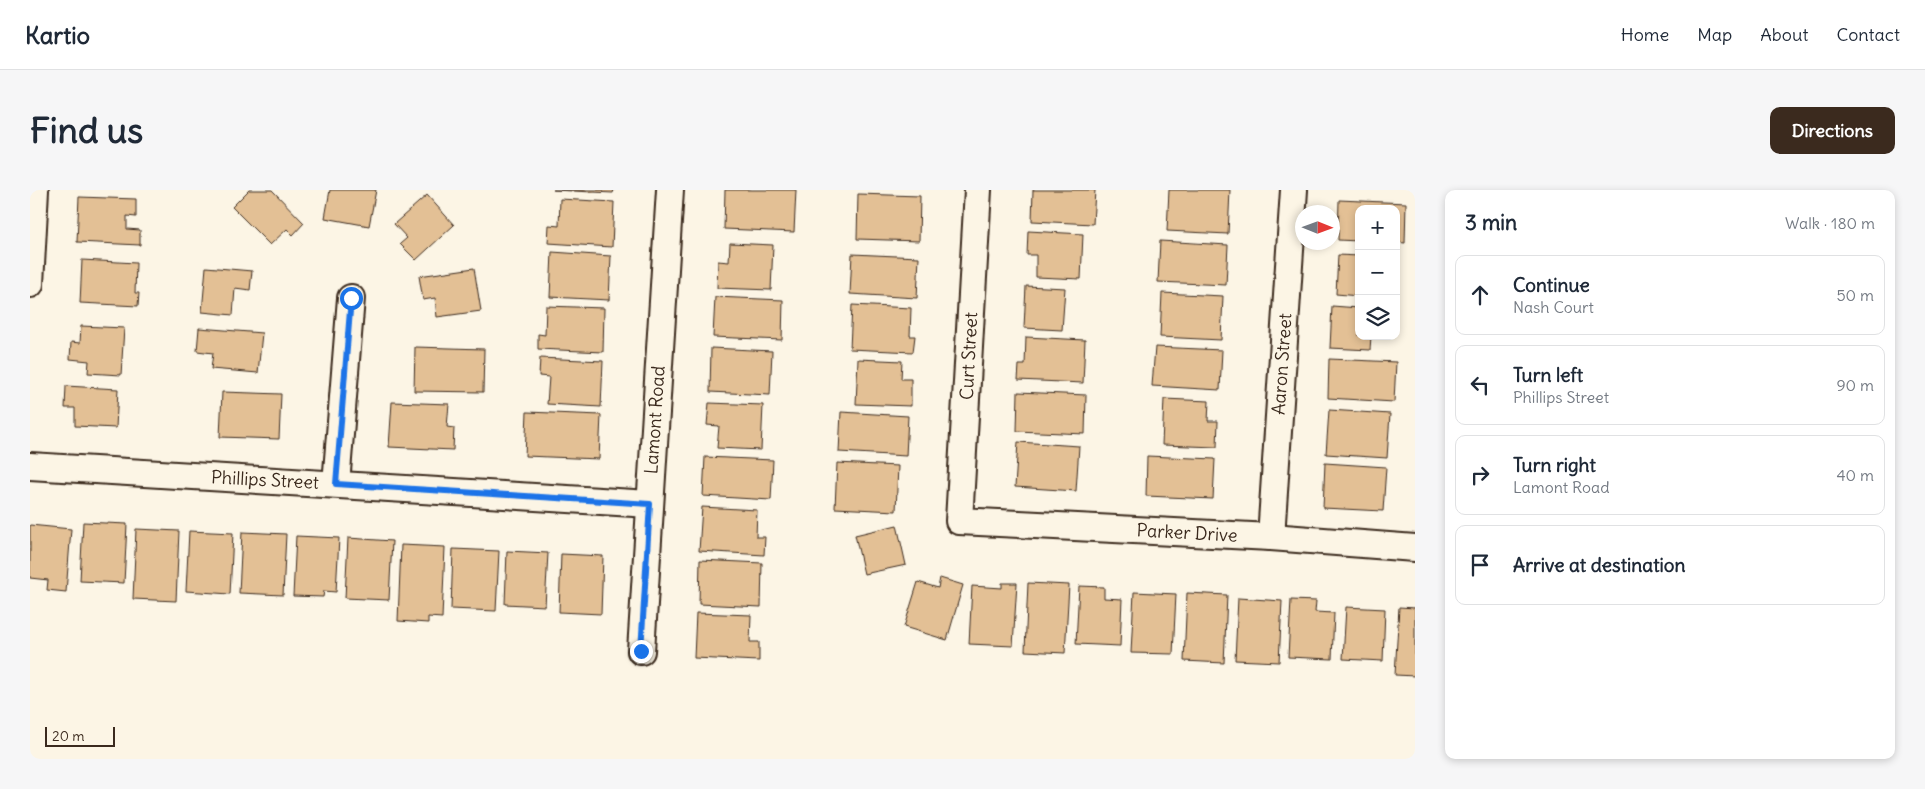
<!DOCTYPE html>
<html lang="en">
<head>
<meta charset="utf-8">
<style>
	:root { --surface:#fff; --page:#f6f6f7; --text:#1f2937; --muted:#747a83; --line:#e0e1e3; --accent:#3b2a1e }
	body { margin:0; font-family:Delius,sans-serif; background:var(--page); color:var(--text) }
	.controls { position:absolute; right:15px; top:15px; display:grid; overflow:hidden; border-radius:10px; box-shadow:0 2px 8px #0003 }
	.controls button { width:45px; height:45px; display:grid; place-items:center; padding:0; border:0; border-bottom:1px solid var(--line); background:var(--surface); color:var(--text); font:25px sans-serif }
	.compass { position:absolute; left:1265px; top:15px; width:45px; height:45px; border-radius:50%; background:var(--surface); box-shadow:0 2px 8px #0003; rotate:91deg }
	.scale { position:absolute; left:15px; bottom:12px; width:70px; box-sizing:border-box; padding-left:5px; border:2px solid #3b2a1e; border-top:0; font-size:14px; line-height:18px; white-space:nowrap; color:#3b2a1e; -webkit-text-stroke:4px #fcf5e5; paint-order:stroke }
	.stop { position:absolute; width:15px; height:15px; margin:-11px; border:4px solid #1a73e8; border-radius:50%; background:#fff }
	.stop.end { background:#1a73e8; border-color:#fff; box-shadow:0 1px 5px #0008 }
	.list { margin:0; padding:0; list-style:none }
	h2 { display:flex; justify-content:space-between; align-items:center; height:65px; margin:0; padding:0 20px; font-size:21px }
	h2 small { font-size:16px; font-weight:400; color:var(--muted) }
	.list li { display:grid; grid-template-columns:32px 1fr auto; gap:15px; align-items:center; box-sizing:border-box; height:80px; margin:0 10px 10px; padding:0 10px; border:1px solid var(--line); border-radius:10px }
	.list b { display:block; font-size:19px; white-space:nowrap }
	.list p { margin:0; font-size:16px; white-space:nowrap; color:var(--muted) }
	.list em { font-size:16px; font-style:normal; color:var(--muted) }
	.icon { flex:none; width:28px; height:28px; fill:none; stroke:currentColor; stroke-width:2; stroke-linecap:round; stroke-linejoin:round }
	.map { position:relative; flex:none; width:1385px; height:569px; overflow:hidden; border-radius:10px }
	header { display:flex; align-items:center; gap:30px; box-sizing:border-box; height:70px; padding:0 25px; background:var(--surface); border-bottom:1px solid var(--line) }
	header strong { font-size:24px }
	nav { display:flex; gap:28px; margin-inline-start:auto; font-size:18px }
	.intro { display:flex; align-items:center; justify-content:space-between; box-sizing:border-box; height:120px; padding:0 30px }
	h1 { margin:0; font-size:35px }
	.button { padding:12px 22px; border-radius:10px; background:var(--accent); color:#fff; font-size:18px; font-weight:700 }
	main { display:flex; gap:30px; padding:0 30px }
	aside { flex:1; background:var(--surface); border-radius:10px; box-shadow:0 2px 8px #0003 }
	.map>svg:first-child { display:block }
</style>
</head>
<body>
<header>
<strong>Kartio</strong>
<nav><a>Home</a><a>Map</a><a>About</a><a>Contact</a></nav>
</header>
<div class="intro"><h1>Find us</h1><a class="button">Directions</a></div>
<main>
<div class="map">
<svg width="1385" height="569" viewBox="0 0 1385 569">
	<rect width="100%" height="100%" fill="#fcf5e5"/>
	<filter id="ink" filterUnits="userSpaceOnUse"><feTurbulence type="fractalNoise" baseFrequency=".02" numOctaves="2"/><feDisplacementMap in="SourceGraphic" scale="10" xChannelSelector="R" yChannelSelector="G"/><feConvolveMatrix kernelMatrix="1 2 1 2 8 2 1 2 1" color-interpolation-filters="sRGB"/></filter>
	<g filter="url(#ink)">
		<g fill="#e3c095" stroke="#3b2a1e">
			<path d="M219 0H242L274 33 263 45 257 39 240 55 202 17Z"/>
			<path d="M300 0H346L339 36 295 28Z"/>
			<path d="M523 0H584L583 3Z"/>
			<path d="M695 0H766L764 42 694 39Z"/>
			<path d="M1003 0H1065L1063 34 1002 31Z"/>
			<path d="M1139 0H1200L1198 44 1137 41Z"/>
			<path d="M828 4 890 6 889 51 827 49Z"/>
			<path d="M397 5 424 35 386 70 370 54 377 48 364 34Z"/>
			<path d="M49 7 106 9V27L97 26V39L110 40V55L47 52Z"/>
			<path d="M530 9 584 12 582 57 518 53 519 35 529 36Z"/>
			<path d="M1309 10 1376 13 1375 53 1366 52V19H1329V51L1308 50Z"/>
			<path d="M998 41 1053 44 1051 89 1006 87V65H997Z"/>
			<path d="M1130 51 1198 55 1196 95 1128 92Z"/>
			<path d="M700 53 743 55 741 100 687 98 688 71 699 72Z"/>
			<path d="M522 62 581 66 579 110 520 107Z"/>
			<path d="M822 64 889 67 887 108 820 104Z"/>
			<path d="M1308 65 1329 66V106L1306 104Z"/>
			<path d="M52 70 106 73 105 103H109L108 116 50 113Z"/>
			<path d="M176 77 222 81 220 100 205 98 203 125 172 122Z"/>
			<path d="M444 78 451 121 407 127 405 108 393 110 389 86Z"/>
			<path d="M996 96 1035 98 1032 140 994 138Z"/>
			<path d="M1132 103 1193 106 1191 150 1130 147Z"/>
			<path d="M685 107 753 110 752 150 683 147Z"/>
			<path d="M822 115 881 118 880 146H885L883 162 820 159Z"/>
			<path d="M516 116 574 118 573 162 508 159V144L515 145Z"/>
			<path d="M1302 116 1329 118V146H1341L1340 160 1300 158Z"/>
			<path d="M51 136 94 138 91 185 58 183 59 171 40 169 41 152 50 153Z"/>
			<path d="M169 138 232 143 228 183 181 179 183 163 167 161Z"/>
			<path d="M996 147 1055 150 1053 193 988 190 989 175H995Z"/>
			<path d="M385 157 454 159 453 202 384 201Z"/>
			<path d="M1125 157 1192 160 1190 200 1122 196Z"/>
			<path d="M681 158 742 161 740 205 680 202Z"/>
			<path d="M510 168 573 171 571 217 517 214 519 187 509 186Z"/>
			<path d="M828 169 872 171 871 189H881V216L826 214Z"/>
			<path d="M1299 169 1366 172 1364 212 1298 208Z"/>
			<path d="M36 196 88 199 86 238 45 236V218H35Z"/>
			<path d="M192 202 251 204 249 249 190 247Z"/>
			<path d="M988 202 1056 205 1055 244 987 241Z"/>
			<path d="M1134 209 1179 211 1178 231H1188L1187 257 1132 255Z"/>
			<path d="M362 212 419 214 417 237 424 238 423 260 359 257Z"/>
			<path d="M679 213 733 215 731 260 687 258 689 236 677 235Z"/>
			<path d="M1299 220 1360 224 1357 268 1296 264Z"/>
			<path d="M497 222 571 225 569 269 495 266Z"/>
			<path d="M811 222 878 226 876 266 809 262Z"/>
			<path d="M988 252 1049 256 1046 301 985 297Z"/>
			<path d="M1117 266 1185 269 1183 309 1116 306Z"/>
			<path d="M675 267 743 270 741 310 673 306Z"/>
			<path d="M807 273 868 276 866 321 805 318Z"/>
			<path d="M1295 273 1356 277 1353 321 1293 318Z"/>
			<path d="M672 317 727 320 726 347H735L734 365 669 361Z"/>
			<path d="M53 332 97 334 94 393 50 391Z"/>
			<path d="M0 335 41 339 36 402 17 400 18 390 0 388Z"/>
			<path d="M867 335 876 375 834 384 825 345Z"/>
			<path d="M106 339 149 341 146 411 103 409Z"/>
			<path d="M159 341 203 343 200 404 156 401Z"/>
			<path d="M212 342 256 344 253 405 209 403Z"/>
			<path d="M266 346 309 348 306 402 294 401 293 407 263 406Z"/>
			<path d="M318 348 362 351 359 410 315 408Z"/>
			<path d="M371 355 415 357 412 428 398 427V433L368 431Z"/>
			<path d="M423 359 469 361 466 421 421 419Z"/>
			<path d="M477 361 518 363 515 416 475 414Z"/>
			<path d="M531 364 573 366 571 424 529 422Z"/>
			<path d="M670 370 732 373 731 417 669 414Z"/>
			<path d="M910 388 933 395 917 450 874 437 888 392 908 398Z"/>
			<path d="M972 393H987L983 456 939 454 942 396 972 398Z"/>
			<path d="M998 393 1039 395 1035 463 995 461Z"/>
			<path d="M1049 396 1074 397V408L1092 409 1090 456 1046 454Z"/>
			<path d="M1104 402 1146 404 1143 464 1101 463Z"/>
			<path d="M1157 403 1197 405 1194 473 1154 471Z"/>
			<path d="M1208 408 1252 411 1249 472 1205 470Z"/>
			<path d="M1261 410 1286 411 1285 422 1304 423 1302 469 1258 467Z"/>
			<path d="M1316 417 1355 419 1353 471 1313 469Z"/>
			<path d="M1369 417 1385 418V486L1365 485Z"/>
			<path d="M666 423 721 425 720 452H729V471L664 468Z"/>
		</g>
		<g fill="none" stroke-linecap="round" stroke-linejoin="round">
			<g stroke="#3b2a1e" stroke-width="30">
				<g id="minor">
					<path d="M948 0 929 331 1241 347 1385 358"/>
					<path d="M0 94 5 0"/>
					<path d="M0 276 620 314"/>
					<path d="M306 294 321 108"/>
					<path d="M1241 347 1264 0"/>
					<path d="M611 461 640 0"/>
				</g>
			</g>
			<use href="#minor" stroke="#fcf5e5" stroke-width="26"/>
		</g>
	</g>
	<g fill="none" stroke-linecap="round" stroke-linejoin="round" filter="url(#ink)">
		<path stroke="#1a73e8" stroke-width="6" d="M321 108 306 294 620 314 611 461"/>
	</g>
	<g text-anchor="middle" stroke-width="5" stroke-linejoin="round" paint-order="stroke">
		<g font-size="18" fill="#3b2a1e" stroke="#fcf5e5">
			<text transform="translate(939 166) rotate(-87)" y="6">Curt Street</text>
			<text transform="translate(1252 174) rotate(-86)" y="6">Aaron Street</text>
			<text transform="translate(625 230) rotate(-86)" y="6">Lamont Road</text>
			<text transform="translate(235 290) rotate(3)" y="6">Phillips Street</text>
			<text transform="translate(1157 343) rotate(3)" y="6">Parker Drive</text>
		</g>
	</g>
</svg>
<div class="controls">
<button>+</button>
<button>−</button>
<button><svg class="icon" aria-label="layers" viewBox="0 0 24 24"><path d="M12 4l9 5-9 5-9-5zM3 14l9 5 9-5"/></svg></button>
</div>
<svg class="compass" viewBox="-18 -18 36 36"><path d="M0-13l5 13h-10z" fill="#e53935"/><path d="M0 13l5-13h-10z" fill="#747a83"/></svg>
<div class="scale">20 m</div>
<div class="stop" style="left:321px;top:108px"></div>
<div class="stop end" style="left:611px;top:461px"></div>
</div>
<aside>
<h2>3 min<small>Walk · 180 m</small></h2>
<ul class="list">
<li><svg class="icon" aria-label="ahead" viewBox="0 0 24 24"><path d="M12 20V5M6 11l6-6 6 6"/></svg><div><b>Continue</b><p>Nash Court</p></div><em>50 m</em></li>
<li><svg class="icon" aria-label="left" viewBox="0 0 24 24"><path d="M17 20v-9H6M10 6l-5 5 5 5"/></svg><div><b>Turn left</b><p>Phillips Street</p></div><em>90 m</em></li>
<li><svg class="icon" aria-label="right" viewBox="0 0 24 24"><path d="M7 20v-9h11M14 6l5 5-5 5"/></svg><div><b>Turn right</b><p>Lamont Road</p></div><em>40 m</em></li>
<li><svg class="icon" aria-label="arrive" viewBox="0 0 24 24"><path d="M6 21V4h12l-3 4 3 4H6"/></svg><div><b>Arrive at destination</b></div></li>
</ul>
</aside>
</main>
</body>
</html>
